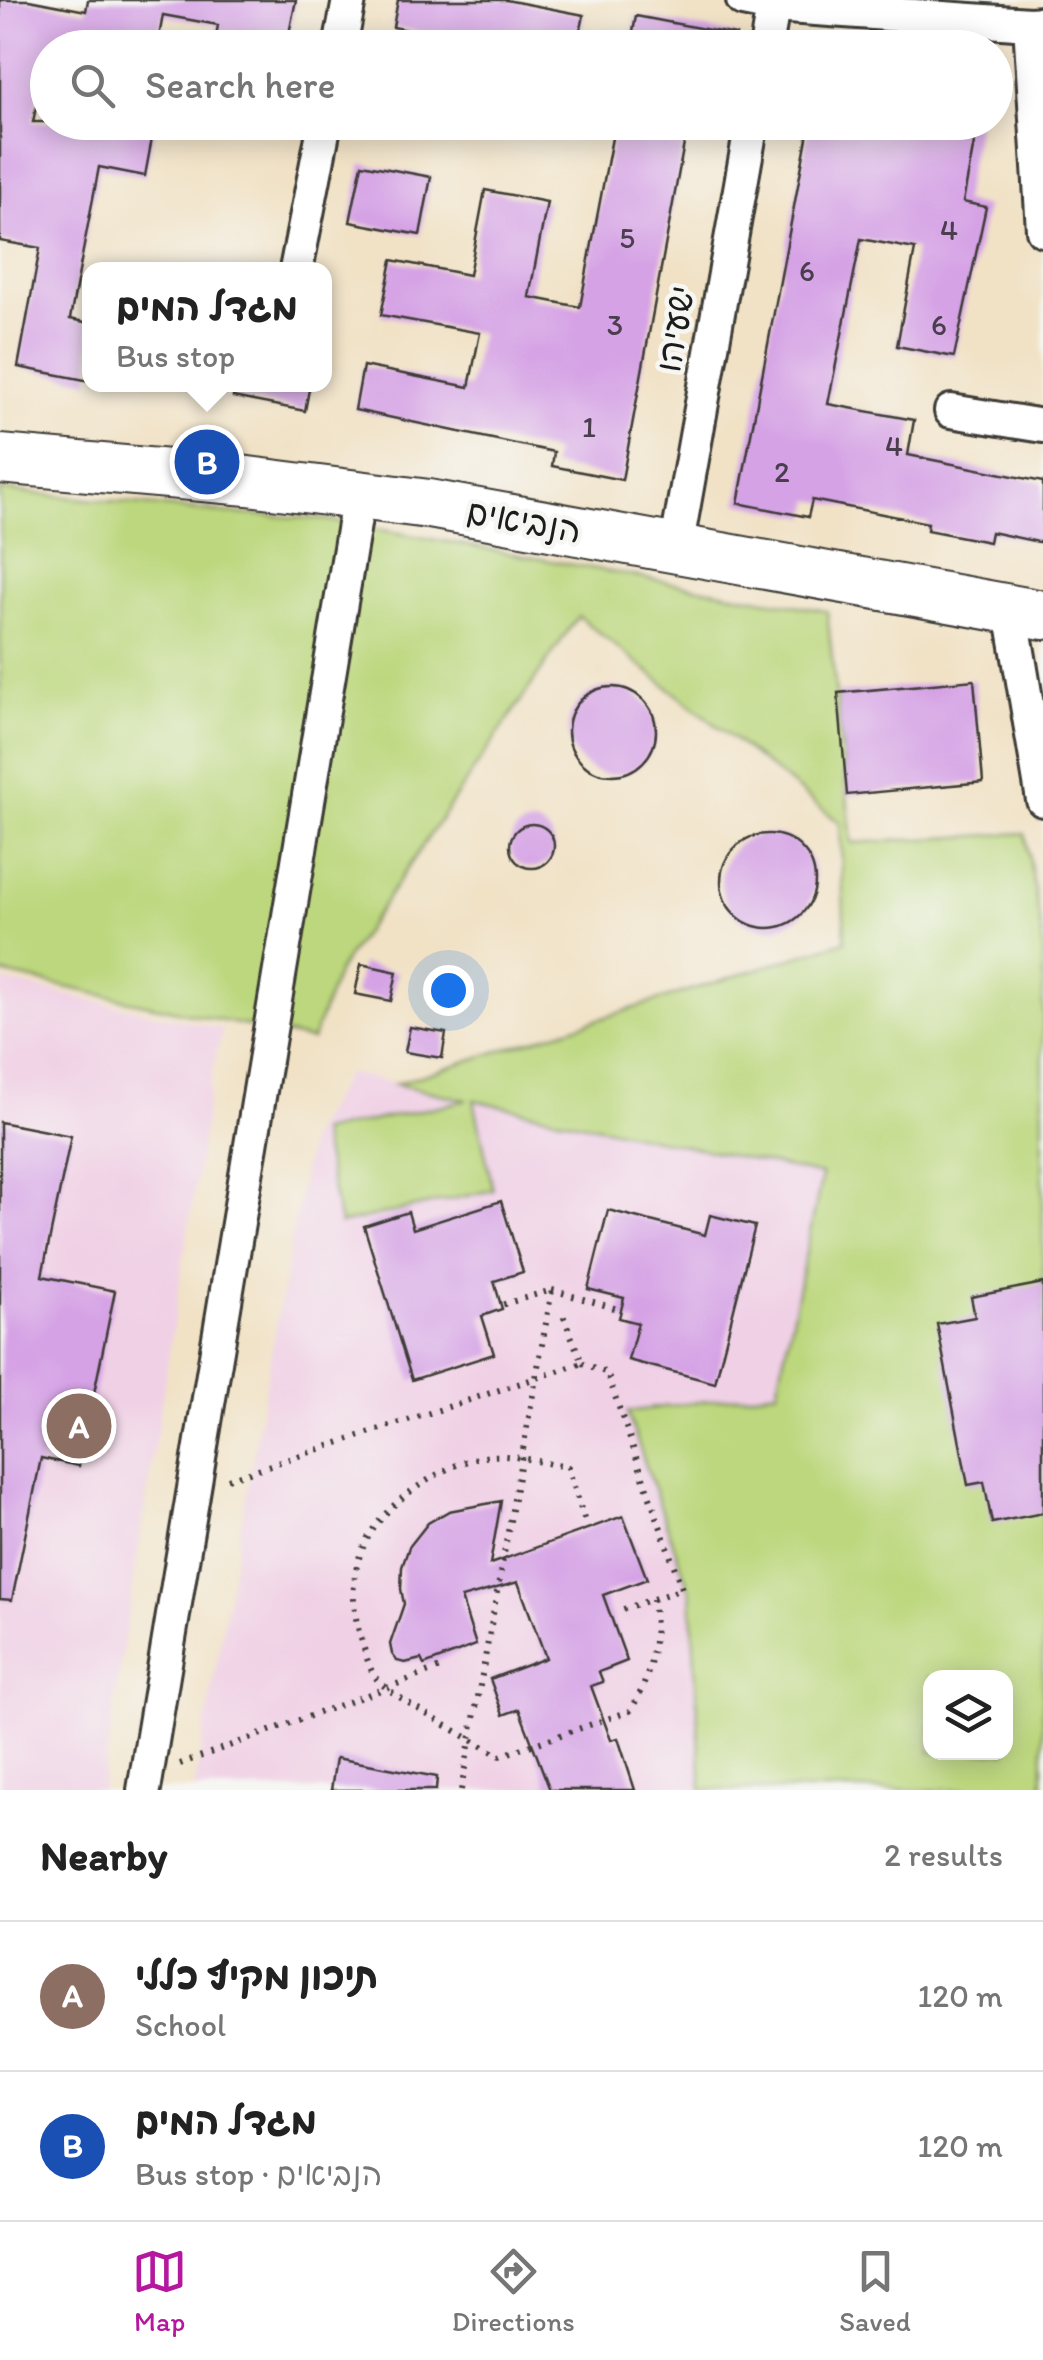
<!DOCTYPE html>
<html lang="en">
<head>
<meta charset="utf-8">
<style>
	:root { --surface:#fff; --page:#f2f2f2; --text:#222; --muted:#767676; --line:#e0e0e0; --accent:#b5179e }
	body { margin:0; font-family:Itim,"Playpen Sans Hebrew",sans-serif; background:var(--page); color:var(--text) }
	.controls { position:absolute; right:30px; bottom:30px; display:grid; overflow:hidden; border-radius:20px; box-shadow:0 5px 25px #0003 }
	.controls button { width:90px; height:90px; display:grid; place-items:center; padding:0; border:0; border-bottom:2px solid var(--line); background:var(--surface); color:var(--text); font:50px sans-serif }
	.you { position:absolute; left:448px; top:990px; width:35px; height:35px; margin:-25px; border:8px solid #fff; border-radius:50%; background:#1a73e8; box-shadow:0 0 0 15px #1a73e833 }
	.badge { display:grid; place-items:center; width:65px; height:65px; border-radius:50%; background:var(--accent); color:#fff; font-size:32px; font-weight:700 }
	.pin { position:absolute; translate:-50% -50%; border:5px solid #fff; box-shadow:0 2px 10px #0006 }
	.popup { position:absolute; left:82px; top:262px; width:250px; height:130px; box-sizing:border-box; display:grid; place-content:center; border-radius:20px; background:var(--surface); filter:drop-shadow(0 2px 8px #0005); font-size:32px; white-space:nowrap; color:var(--muted) }
	.popup b { font-size:38px; color:var(--text) }
	.popup::after { content:''; position:absolute; left:50%; top:100%; margin-left:-20px; border:20px solid transparent; border-top-color:var(--surface) }
	.list { margin:0; padding:0; list-style:none }
	h2 { display:flex; justify-content:space-between; align-items:center; height:130px; margin:0; padding:0 40px; font-size:42px }
	h2 small { font-size:32px; font-weight:400; color:var(--muted) }
	.list li { display:grid; grid-template-columns:65px 1fr auto; gap:30px; align-items:center; box-sizing:border-box; height:150px; padding:0 40px; border-top:2px solid var(--line) }
	.list b { display:block; font-size:38px; white-space:nowrap }
	.list p { margin:0; font-size:32px; white-space:nowrap; color:var(--muted) }
	.list em { font-size:32px; font-style:normal; color:var(--muted) }
	.icon { flex:none; width:55px; height:55px; fill:none; stroke:currentColor; stroke-width:2; stroke-linecap:round; stroke-linejoin:round }
	.map { position:relative; flex:none; width:1043px; height:1790px; overflow:hidden }
	.search { position:absolute; background:var(--surface); box-shadow:0 5px 25px #0003; left:30px; right:30px; top:30px; height:110px; display:flex; align-items:center; gap:25px; box-sizing:border-box; padding:0 35px; border-radius:55px; color:var(--muted); font-size:38px }
	.sheet { height:430px; background:var(--surface) }
	nav { display:flex; justify-content:space-around; align-items:center; box-sizing:border-box; height:140px; border-top:2px solid var(--line); background:var(--surface); font-size:28px; color:var(--muted) }
	nav a { display:grid; justify-items:center; gap:5px }
	nav .on { color:var(--accent) }
	.map>svg:first-child { display:block }
</style>
</head>
<body>
<div class="map">
<svg width="1043" height="1790" viewBox="0 0 1043 1790">
	<rect width="100%" height="100%" fill="#f6f6f2"/>
	<filter id="ink" filterUnits="userSpaceOnUse"><feTurbulence type="fractalNoise" baseFrequency=".01" numOctaves="2"/><feDisplacementMap in="SourceGraphic" scale="20" xChannelSelector="R" yChannelSelector="G"/><feConvolveMatrix kernelMatrix="1 2 1 2 8 2 1 2 1" color-interpolation-filters="sRGB"/></filter>
	<filter id="wash" filterUnits="userSpaceOnUse"><feTurbulence type="fractalNoise" baseFrequency=".0048" numOctaves="4" result="noise"/><feDisplacementMap in="SourceGraphic" scale="40" xChannelSelector="R" yChannelSelector="G"/><feGaussianBlur stdDeviation="2.25" result="paint"/><feColorMatrix in="noise" values="0 0 0 0 0 0 0 0 0 0 0 0 0 0 0 0 0 1.4 0 .05"/><feComposite in="paint" operator="in"/></filter>
	<g filter="url(#wash)">
		<rect width="100%" height="100%" fill="#f1e2c6"/>
		<g fill="#f0d0e5">
			<path d="M0 980 223 1029 214 1062 101 1790H0Z"/>
			<path d="M347 1073 823 1175 777 1392 627 1412 691 1594 702 1790H194L309 1139Z"/>
		</g>
		<path fill="#bcd77d" stroke="#6c7a4c" stroke-width="2.5" fill-rule="evenodd" d="M0 490 223 513 322 519 827 611 852 843 1025 833 1043 942V1790H702L691 1594 627 1412 777 1391 822 1175 474 1100 493 1190 340 1224 320 1132 467 1100 395 1084 845 941 840 823 578 616 338 971 312 1040 0 973ZM930 1678H1006V1752H930Z"/>
		<g id="blocks">
			<g fill="#d5a2e5">
				<path d="M0 0H29L86 11 88 0H296L286 48H214L218 25 163 15 157 48H48L33 122H155L145 176 99 167 70 319 90 323V381L18 367 40 248 0 241Z"/>
				<path d="M398 0H506L584 15 577 48H498L393 27Z"/>
				<path d="M636 16 736 35 735 48H630Z"/>
				<path d="M615 122H688L622 480 552 466 554 452 355 410 363 366 469 387 480 333 381 315 392 260 469 275 485 190 547 202 529 297 580 307Z"/>
				<path d="M810 122H978L963 202 986 207 954 357 897 346 915 249 861 239 828 404 914 420 908 455 1043 482V543L991 532 989 542 927 530 928 523 812 500 808 517 738 503Z"/>
				<path d="M362 164 431 177 420 235 350 222Z"/>
				<path d="M234 384H310L305 411 233 397Z"/>
				<path d="M974 680 983 782 847 795 838 693Z"/>
				<circle cx="612" cy="731" r="44"/>
				<circle cx="532" cy="846" r="22"/>
				<circle cx="768" cy="881" r="47"/>
				<path d="M361 964 397 972 391 1001 355 994Z"/>
				<path d="M410 1027 446 1033 442 1058 405 1052Z"/>
				<path d="M0 1122 71 1136 42 1276 115 1291 79 1466 41 1458 12 1600 0 1599Z"/>
				<path d="M501 1201 523 1272 494 1281 502 1309 482 1316 494 1354 412 1380 364 1226 408 1212 413 1229Z"/>
				<path d="M608 1210 705 1235 710 1215 755 1226 715 1383 628 1360 638 1323 619 1318 624 1298 588 1289Z"/>
				<path d="M1043 1283V1513L992 1523 984 1482 968 1485 937 1324 975 1317 971 1297Z"/>
				<path d="M501 1501 490 1564 623 1516 647 1579 603 1595 627 1661 599 1672 603 1682 591 1686 611 1740 618 1738 635 1790H550L519 1709 503 1715 490 1679 546 1658 518 1582 461 1598 476 1645 424 1665 421 1659 405 1663 397 1661 392 1654 390 1644 404 1604 401 1589 402 1567 409 1547 428 1523 449 1511Z"/>
				<path d="M336 1758 437 1777 436 1790H331Z"/>
			</g>
		</g>
	</g>
	<g filter="url(#ink)">
		<use href="#blocks" fill-opacity="0" stroke="#3c3a36" stroke-width="2.5"/>
		<g fill="none" stroke-linecap="round" stroke-linejoin="round">
			<g stroke="#3c3a36" stroke-width="38">
				<g id="street">
					<path d="M743 0 773 6 1030 24 1043 23"/>
					<path d="M1030 24 1043 230"/>
					<path d="M340 48 349 0"/>
					<path d="M766 48 774 0"/>
					<path d="M296 270 325 122"/>
					<path d="M951 411 1043 426"/>
					<path d="M676 549 752 122"/>
					<path d="M1011 610 1043 800"/>
					<path d="M144 1790 359 494"/>
				</g>
			</g>
			<g stroke="#3c3a36" stroke-width="52">
				<path id="secondary" d="M0 459 248 481 429 504 1043 615"/>
			</g>
			<g stroke="#3c3a36" stroke-width="6" stroke-dasharray="2.5 8" stroke-linecap="butt">
				<path d="M552 1290 621 1310"/>
				<path d="M582 1363 607 1373 682 1589 621 1610"/>
				<path d="M228 1479 582 1363 563 1315"/>
				<path d="M584 1519 568 1467C545 1464 515 1454 492 1456 469 1458 447 1468 428 1480 365 1518 339 1570 362 1642 366 1654 369 1669 376 1678 386 1694 478 1743 500 1756L630 1711C652 1677 658 1639 653 1599"/>
				<path d="M180 1764 443 1667"/>
				<path d="M461 1790 552 1290 501 1305"/>
			</g>
			<use href="#street" stroke="#fff" stroke-width="32"/>
			<use href="#secondary" stroke="#fff" stroke-width="48"/>
		</g>
	</g>
	<g text-anchor="middle" stroke-width="9" stroke-linejoin="round" paint-order="stroke">
		<g font-size="30" fill="#4a3e4e">
			<text x="949" y="240">4</text>
			<text x="627" y="248">5</text>
			<text x="807" y="281">6</text>
			<text x="615" y="335">3</text>
			<text x="939" y="335">6</text>
			<text x="589" y="437">1</text>
			<text x="894" y="456">4</text>
			<text x="782" y="482">2</text>
		</g>
		<g font-size="35" fill="#1c1c1c" stroke="#f6f6f2">
			<text transform="translate(675 329) rotate(-80)" y="12">ישעיהו</text>
			<text transform="translate(524 521) rotate(10)" y="12">הנביאים</text>
		</g>
	</g>
</svg>
<div class="controls">
<button><svg class="icon" aria-label="layers" viewBox="0 0 24 24"><path d="M12 4l9 5-9 5-9-5zM3 14l9 5 9-5"/></svg></button>
</div>
<div class="you"></div>
<div class="pin badge" style="left:79px;top:1426px;background:#8d6e63">A</div>
<div class="pin badge" style="left:207px;top:462px;background:#1a4fb4">B</div>
<div class="popup"><b>מגדל המים</b>Bus stop</div>
<div class="search"><svg class="icon" aria-label="search" viewBox="0 0 24 24"><circle cx="10" cy="10" r="6"/><path d="M15 15l6 6"/></svg>Search here</div>
</div>
<section class="sheet">
<h2>Nearby<small>2 results</small></h2>
<ul class="list">
<li><span class="badge" style="background:#8d6e63">A</span><div><b>תיכון מקיף כללי</b><p>School</p></div><em>120 m</em></li>
<li><span class="badge" style="background:#1a4fb4">B</span><div><b>מגדל המים</b><p>Bus stop · הנביאים</p></div><em>120 m</em></li>
</ul>
</section>
<nav>
<a class="on"><svg class="icon" aria-label="map" viewBox="0 0 24 24"><path d="M3 6l6-2 6 2 6-2v14l-6 2-6-2-6 2zM9 4v14M15 6v14"/></svg>Map</a>
<a><svg class="icon" aria-label="directions" viewBox="0 0 24 24"><path d="M12 3l9 9-9 9-9-9zM9 14v-3h6M13 9l2 2-2 2"/></svg>Directions</a>
<a><svg class="icon" aria-label="saved" viewBox="0 0 24 24"><path d="M7 4h10v16l-5-4-5 4z"/></svg>Saved</a>
</nav>
</body>
</html>
